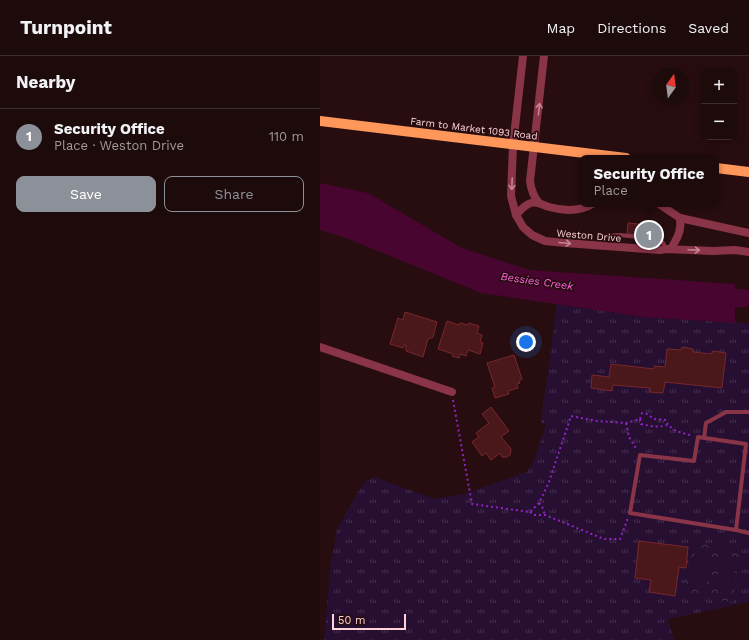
<!DOCTYPE html>
<html lang="en">
<head>
<meta charset="utf-8">
<style>
	:root { --surface:#1d0a0b; --page:#251314; --text:#f1f3f6; --muted:#a09a9d; --line:#3b2b2c; --accent:#8c9099 }
	body { margin:0; font-family:"Work Sans",sans-serif; background:var(--page); color:var(--text) }
	.controls { position:absolute; right:12px; top:12px; display:grid; overflow:hidden; border-radius:8px; box-shadow:0 2px 10px #0003 }
	.controls button { width:36px; height:36px; display:grid; place-items:center; padding:0; border:0; border-bottom:1px solid var(--line); background:var(--surface); color:var(--text); font:20px sans-serif }
	.compass { position:absolute; left:333px; top:12px; width:36px; height:36px; border-radius:50%; background:var(--surface); box-shadow:0 2px 10px #0003; rotate:14deg }
	.scale { position:absolute; left:12px; bottom:10px; width:74px; box-sizing:border-box; padding-left:4px; border:2px solid #ffd3d9; border-top:0; font-size:11px; line-height:14px; white-space:nowrap; color:#ffd3d9; -webkit-text-stroke:3px #270d0f; paint-order:stroke }
	.you { position:absolute; left:206px; top:286px; width:14px; height:14px; margin:-10px; border:3px solid #fff; border-radius:50%; background:#1a73e8; box-shadow:0 0 0 6px #1a73e833 }
	.badge { display:grid; place-items:center; width:26px; height:26px; border-radius:50%; background:var(--accent); color:#fff; font-size:13px; font-weight:700 }
	.pin { position:absolute; translate:-50% -50%; border:2px solid #fff; box-shadow:0 1px 4px #0006 }
	.popup { position:absolute; left:259px; top:99px; width:140px; height:52px; box-sizing:border-box; display:grid; place-content:center; border-radius:8px; background:var(--surface); filter:drop-shadow(0 1px 3px #0005); font-size:13px; white-space:nowrap; color:var(--muted) }
	.popup b { font-size:15px; color:var(--text) }
	.popup::after { content:''; position:absolute; left:50%; top:100%; margin-left:-8px; border:8px solid transparent; border-top-color:var(--surface) }
	.list { margin:0; padding:0; list-style:none }
	h2 { display:flex; justify-content:space-between; align-items:center; height:52px; margin:0; padding:0 16px; font-size:17px }
	h2 small { font-size:13px; font-weight:400; color:var(--muted) }
	.list li { display:grid; grid-template-columns:26px 1fr auto; gap:12px; align-items:center; box-sizing:border-box; height:56px; padding:0 16px; border-top:1px solid var(--line) }
	.list b { display:block; font-size:15px; white-space:nowrap }
	.list p { margin:0; font-size:13px; white-space:nowrap; color:var(--muted) }
	.list em { font-size:13px; font-style:normal; color:var(--muted) }
	.actions { display:flex; gap:8px; padding:12px 16px }
	.actions a { flex:1; padding:9px 0; border:1px solid var(--accent); border-radius:8px; text-align:center; font-size:14px; color:var(--accent) }
	.actions .main { background:var(--accent); color:#fff }
	.map { position:relative; flex:none; width:429px; height:584px; overflow:hidden }
	header { display:flex; align-items:center; gap:24px; box-sizing:border-box; height:56px; padding:0 20px; background:var(--surface); border-bottom:1px solid var(--line) }
	header strong { font-size:19px }
	nav { display:flex; gap:22px; margin-inline-start:auto; font-size:14px }
	main { display:flex }
	aside { flex:1; background:var(--surface) }
	.map>svg:first-child { display:block }
</style>
</head>
<body>
<header>
<strong>Turnpoint</strong>
<nav><a>Map</a><a>Directions</a><a>Saved</a></nav>
</header>
<main>
<aside>
<h2>Nearby<small></small></h2>
<ul class="list">
<li><span class="badge">1</span><div><b>Security Office</b><p>Place · Weston Drive</p></div><em>110 m</em></li>
</ul>
<div class="actions"><a class="main">Save</a><a>Share</a></div>
</aside>
<div class="map">
<svg width="429" height="584" viewBox="0 0 429 584">
	<defs>
		<pattern id="grass-tufts" width="24" height="20" patternUnits="userSpaceOnUse"><rect width="24" height="20" fill="#270f32"/><path d="M3 7l-1-3M5 7V3M7 7l1-3M15 17l-1-3M17 17v-4M19 17l1-3" fill="none" stroke="#47314f"/></pattern>
		<pattern id="park-crowns" width="20" height="18" patternUnits="userSpaceOnUse"><rect width="20" height="18" fill="#270f32"/><path d="M2 6a3 3 0 1 1 6 0M12 15a3 3 0 1 1 6 0" fill="none" stroke="#47314f"/></pattern>
	</defs>
	<rect width="100%" height="100%" fill="#270d0f"/>
	<path fill="url(#grass-tufts)" d="M237 248 324 261 429 267V546L348 563 354 584H4L11 505 17 473 44 426 54 421 115 443 143 438 207 416 214 404 226 369 221 366Z"/>
	<path fill="url(#park-crowns)" d="M371 487 420 494 413 546 364 540Z"/>
	<g fill="#270f32">
		<path d="M375 497 390 499 386 534 370 532Z"/>
		<path d="M400 499 416 501 412 535 396 533Z"/>
	</g>
	<path fill="#48052f" d="M0 127 48 137 142 192 209 214 415 228V267L324 261 161 237 26 182 0 174Z"/>
	<g fill="none" stroke-linecap="round" stroke-linejoin="round">
		<path stroke="#48052f" stroke-width="18" d="M391 244 424 242"/>
	</g>
	<g fill="#4a171a" stroke="#78272c">
		<path d="M308 167 340 170 338 191H328L329 180 307 178Z"/>
		<path d="M85 256 117 266 113 281 108 283 103 301 86 295V289H84L83 292 70 288 78 262 83 264Z"/>
		<path d="M127 265 139 269 140 267 148 269 149 267 159 270 157 277 162 279 160 286 163 287 160 298 148 294 146 300 140 298 139 302 132 300 133 298 118 293Z"/>
		<path d="M362 291 373 293V296L392 298V295L406 297 402 332 345 326 343 337 330 336V332L293 329 292 335 271 332 272 319 289 321 291 308 334 313V310L345 311 347 293 361 294Z"/>
		<path d="M194 299 202 323 199 325 200 327 197 328 198 332 188 335 189 338 175 342 172 332 175 331 167 307Z"/>
		<path d="M171 351 189 375 181 381 191 393 190 399 187 401H182L180 397 171 404 166 397 162 400 152 386 159 381 156 377 169 367 162 358Z"/>
		<path d="M319 485 368 491 366 512 359 511 355 540 329 536 331 524 315 522Z"/>
	</g>
	<g fill="none" stroke-linecap="round" stroke-linejoin="round">
		<g stroke="#8f24c2" stroke-width="2" stroke-dasharray="2 3" stroke-linecap="butt">
			<path d="M133 344 152 448 210 456 219 447 229 426 251 360 277 365 306 367 320 363 322 357 327 358 334 363 346 364 348 369 356 375 373 380"/>
			<path d="M320 363 321 368C331 370 338 372 347 369"/>
			<path d="M306 367 309 381 317 394"/>
			<path d="M219 447 222 450 225 459"/>
			<path d="M210 456 214 459H225L284 483H300L308 462"/>
		</g>
		<g stroke="#8a3447" stroke-width="4">
			<path d="M339 182 343 187 346 193"/>
			<path d="M276 189 284 180 300 179 328 182"/>
			<path d="M378 381 426 388 416 474 310 457 320 399 374 405Z"/>
			<path d="M384 382 386 367 406 356H429"/>
			<path d="M416 474 429 477"/>
		</g>
		<g stroke="#8a3447" stroke-width="8">
			<path d="M203 0 193 89 191 140 196 159 203 171 212 179 225 185 245 187 340 194 346 193 393 195 415 194 429 196"/>
			<path d="M219 147C213 140 211 134 210 125L224 0"/>
			<path d="M339 148 360 162 429 177"/>
			<path d="M196 159C201 154 204 149 211 147 218 145 222 149 229 151 244 155 259 156 272 148"/>
			<path d="M351 193C357 182 362 175 360 162"/>
			<path d="M0 291 132 336"/>
		</g>
		<g stroke="#ff965a" stroke-width="10">
			<path d="M0 65 306 102"/>
			<path d="M396 112 429 116"/>
		</g>
	</g>
	<defs><path id="oneway-shaft" d="M-6 0H5M1.5-3L5.5 0L1.5 3" fill="none" stroke-width="1.6" stroke-linecap="round" stroke-linejoin="round"/></defs>
	<g stroke="#c48490">
		<use href="#oneway-shaft" transform="translate(219 53) rotate(-84)"/>
		<use href="#oneway-shaft" transform="translate(192 128) rotate(92)"/>
		<use href="#oneway-shaft" transform="translate(245 187) rotate(5)"/>
		<use href="#oneway-shaft" transform="translate(374 194) rotate(2)"/>
	</g>
	<g text-anchor="middle" stroke-width="3.5" stroke-linejoin="round" paint-order="stroke">
		<g font-size="10" fill="#ffd3d9" stroke="#270d0f">
			<text transform="translate(154 72) rotate(7)" y="4">Farm to Market 1093 Road</text>
			<text transform="translate(269 179) rotate(5)" y="4">Weston Drive</text>
		</g>
		<g font-size="11" font-style="italic" fill="#ff61df" stroke="#270d0f">
			<text transform="translate(217 225) rotate(8)" y="4">Bessies Creek</text>
		</g>
	</g>
</svg>
<div class="controls">
<button>+</button>
<button>−</button>
</div>
<svg class="compass" viewBox="-18 -18 36 36"><path d="M0-13l5 13h-10z" fill="#e53935"/><path d="M0 13l5-13h-10z" fill="#a09a9d"/></svg>
<div class="scale">50 m</div>
<div class="you"></div>
<div class="pin badge" style="left:329px;top:179px">1</div>
<div class="popup"><b>Security Office</b>Place</div>
</div>
</main>
</body>
</html>
